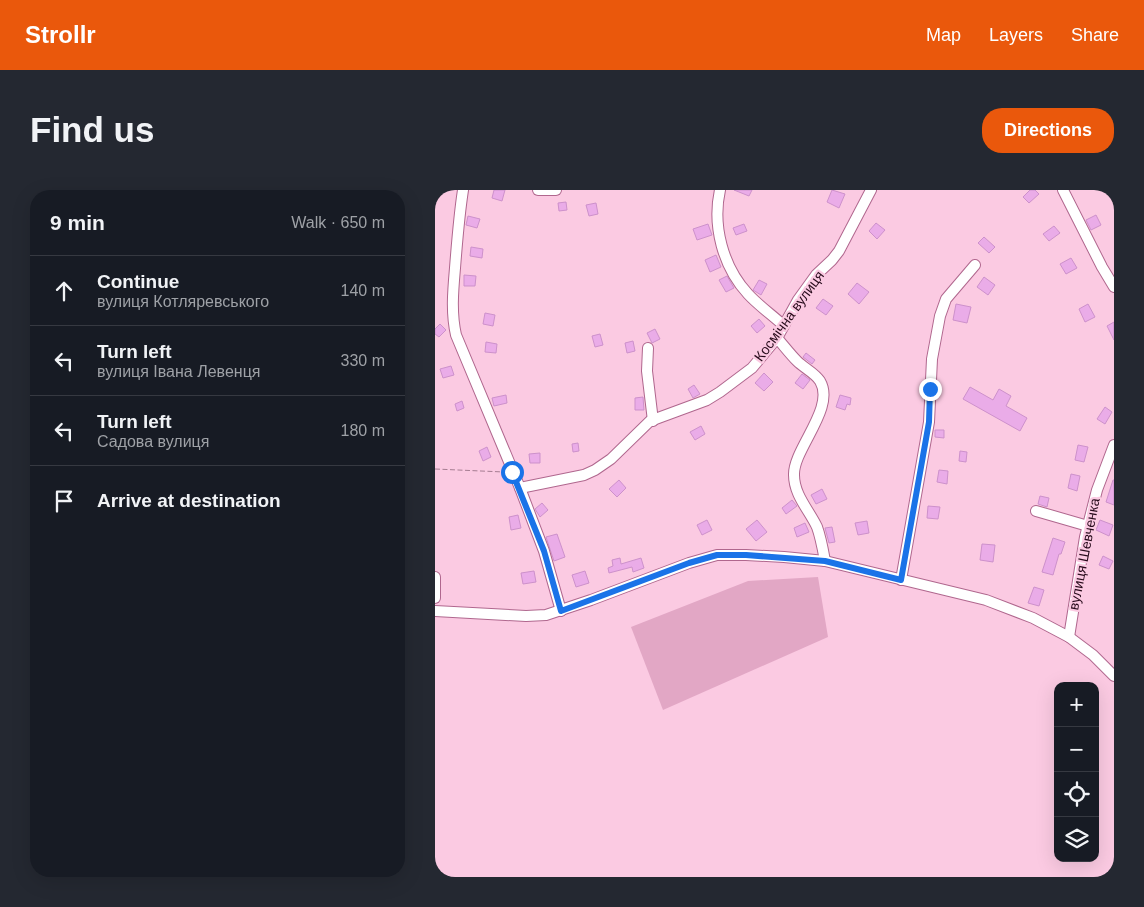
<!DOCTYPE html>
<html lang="en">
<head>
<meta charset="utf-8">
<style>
	:root { --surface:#171b24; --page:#242831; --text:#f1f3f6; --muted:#9ea1a6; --line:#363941; --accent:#ea580c }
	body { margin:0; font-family:Arial,sans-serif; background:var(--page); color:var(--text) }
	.controls { position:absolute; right:15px; bottom:15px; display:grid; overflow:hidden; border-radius:10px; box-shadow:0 5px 20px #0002 }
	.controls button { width:45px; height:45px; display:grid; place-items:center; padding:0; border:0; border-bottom:1px solid var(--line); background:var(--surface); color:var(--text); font:25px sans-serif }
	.stop { position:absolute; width:15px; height:15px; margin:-11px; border:4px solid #1a73e8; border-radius:50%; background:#fff }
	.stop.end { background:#1a73e8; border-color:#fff; box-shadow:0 1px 5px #0008 }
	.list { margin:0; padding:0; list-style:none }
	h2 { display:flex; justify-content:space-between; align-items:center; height:65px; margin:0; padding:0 20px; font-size:21px }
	h2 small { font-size:16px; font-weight:400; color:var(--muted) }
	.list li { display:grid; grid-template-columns:32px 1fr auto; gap:15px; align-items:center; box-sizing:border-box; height:70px; padding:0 20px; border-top:1px solid var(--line) }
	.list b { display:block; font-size:19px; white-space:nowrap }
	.list p { margin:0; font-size:16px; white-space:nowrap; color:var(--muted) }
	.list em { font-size:16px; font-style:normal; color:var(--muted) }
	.icon { flex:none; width:28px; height:28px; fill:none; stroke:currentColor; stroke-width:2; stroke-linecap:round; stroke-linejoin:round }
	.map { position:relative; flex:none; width:679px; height:687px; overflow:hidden; border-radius:20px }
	header { display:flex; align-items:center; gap:30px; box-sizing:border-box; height:70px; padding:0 25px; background:var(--accent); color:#fff }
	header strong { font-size:24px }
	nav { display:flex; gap:28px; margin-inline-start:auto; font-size:18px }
	.intro { display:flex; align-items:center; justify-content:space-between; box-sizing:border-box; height:120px; padding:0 30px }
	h1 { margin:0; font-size:35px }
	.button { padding:12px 22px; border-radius:20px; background:var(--accent); color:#fff; font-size:18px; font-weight:700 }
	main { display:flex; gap:30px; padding:0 30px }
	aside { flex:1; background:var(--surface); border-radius:20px; box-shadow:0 5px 20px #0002 }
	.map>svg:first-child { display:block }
</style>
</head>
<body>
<header>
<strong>Strollr</strong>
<nav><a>Map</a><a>Layers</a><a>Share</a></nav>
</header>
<div class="intro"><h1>Find us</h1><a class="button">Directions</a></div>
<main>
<aside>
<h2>9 min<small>Walk · 650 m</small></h2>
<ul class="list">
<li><svg class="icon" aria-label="ahead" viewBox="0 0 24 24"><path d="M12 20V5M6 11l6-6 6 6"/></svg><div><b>Continue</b><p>вулиця Котляревського</p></div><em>140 m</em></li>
<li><svg class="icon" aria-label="left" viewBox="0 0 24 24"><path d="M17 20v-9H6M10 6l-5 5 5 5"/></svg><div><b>Turn left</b><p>вулиця Івана Левенця</p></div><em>330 m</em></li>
<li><svg class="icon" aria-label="left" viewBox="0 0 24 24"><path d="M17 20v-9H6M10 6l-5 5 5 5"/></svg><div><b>Turn left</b><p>Садова вулиця</p></div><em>180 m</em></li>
<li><svg class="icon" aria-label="arrive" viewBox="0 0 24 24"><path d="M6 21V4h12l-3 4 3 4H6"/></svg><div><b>Arrive at destination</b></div></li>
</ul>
</aside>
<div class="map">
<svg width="679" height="687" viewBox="0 0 679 687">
	<rect width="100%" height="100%" fill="#fbcae2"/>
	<path fill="#e2a7c5" d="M383 387 393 447 228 520 196 437 313 391Z"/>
	<g fill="#eaace8" stroke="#cd91cb">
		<path d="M59 0H70L67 11 57 8Z"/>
		<path d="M299 0H317L314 6Z"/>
		<path d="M397 0 410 4 404 18 392 12Z"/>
		<path d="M595 0H600L604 4 594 13 588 7Z"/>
		<path d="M131 12 132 20 124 21 123 13Z"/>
		<path d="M161 13 163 24 154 26 151 15Z"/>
		<path d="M661 25 666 35 656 40 651 30Z"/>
		<path d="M33 26 45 29 42 38 31 35Z"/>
		<path d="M441 33 450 40 442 49 434 41Z"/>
		<path d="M273 34 277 45 262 50 258 39Z"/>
		<path d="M309 34 312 41 301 45 298 38Z"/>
		<path d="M619 36 625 43 614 51 608 44Z"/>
		<path d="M549 47 560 57 554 63 543 53Z"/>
		<path d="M36 57 48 59 47 68 35 66Z"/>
		<path d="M281 65 286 77 275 82 270 70Z"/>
		<path d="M636 68 642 78 631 84 625 74Z"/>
		<path d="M29 85 41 86 40 96H29Z"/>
		<path d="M292 86 299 98 291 102 284 90Z"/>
		<path d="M549 87 560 95 553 105 542 97Z"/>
		<path d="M324 90 332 94 326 105 318 100Z"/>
		<path d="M422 93 434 102 424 114 413 104Z"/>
		<path d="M388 109 398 116 391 125 381 118Z"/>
		<path d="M521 114 536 117 532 133 518 130Z"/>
		<path d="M653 114 660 127 650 132 644 119Z"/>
		<path d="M50 123 60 125 58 136 48 134Z"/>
		<path d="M324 129 330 136 322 143 316 136Z"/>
		<path d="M679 132V150L672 136Z"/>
		<path d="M5 134 11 140 4 147 0 144V139Z"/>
		<path d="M220 139 225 149 217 153 212 143Z"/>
		<path d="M165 144 168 155 160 157 157 146Z"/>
		<path d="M198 151 200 161 192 163 190 153Z"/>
		<path d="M51 152 62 154 61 163 50 162Z"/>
		<path d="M371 163 380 170 377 174 368 167Z"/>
		<path d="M16 176 19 185 8 188 5 179Z"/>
		<path d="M329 183 338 192 329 201 320 193Z"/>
		<path d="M367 184 375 190 368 199 360 193Z"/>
		<path d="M259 195 265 204 258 208 253 199Z"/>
		<path d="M535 197 558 210 564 199 576 206 571 216 592 228 585 241 528 209Z"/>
		<path d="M71 205 72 213 59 216 57 208Z"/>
		<path d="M405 205 416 208 415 215 412 214 410 220 401 217Z"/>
		<path d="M208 207 209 220H200V208Z"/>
		<path d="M27 211 29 218 22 221 20 214Z"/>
		<path d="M670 217 677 222 670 234 662 229Z"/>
		<path d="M266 236 270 244 260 250 255 242Z"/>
		<path d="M500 240H509V248L500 247Z"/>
		<path d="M143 253 144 261 138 262 137 254Z"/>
		<path d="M643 255 653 257 649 272 640 270Z"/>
		<path d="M52 257 56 267 48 271 44 261Z"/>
		<path d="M525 261 532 262 531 272 524 271Z"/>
		<path d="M105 263V273H95L94 264Z"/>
		<path d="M504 280 513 281 512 294 502 292Z"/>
		<path d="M636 284 645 286 642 301 633 298Z"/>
		<path d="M184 290 191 298 182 307 174 299Z"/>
		<path d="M678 290H679V315L671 312Z"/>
		<path d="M387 299 392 309 381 314 376 305Z"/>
		<path d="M605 306 614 308 612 317 603 314Z"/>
		<path d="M357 310 362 316 351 324 347 318Z"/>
		<path d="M107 313 113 320 105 327 100 319Z"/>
		<path d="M493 316 505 317 503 329 492 328Z"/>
		<path d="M83 325 86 338 76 340 74 327Z"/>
		<path d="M272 330 277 340 267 345 262 335Z"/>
		<path d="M322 330 332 342 321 351 311 339Z"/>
		<path d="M665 330 678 335 674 346 661 340Z"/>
		<path d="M432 331 434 343 423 345 420 333Z"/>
		<path d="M370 333 374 342 362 347 359 338Z"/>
		<path d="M397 337 400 352 394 353 390 338Z"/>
		<path d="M122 344 130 367 119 371 111 347Z"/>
		<path d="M618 348 630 352 626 364H624L618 385 607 382Z"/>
		<path d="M547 354 560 355 558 372 545 370Z"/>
		<path d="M668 366 678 371 674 379 664 375Z"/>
		<path d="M185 368 186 374 206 368 209 378 198 382 197 377 174 383 173 378 178 376 177 370Z"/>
		<path d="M99 381 101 392 88 394 86 383Z"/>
		<path d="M150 381 154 393 141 397 137 385Z"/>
		<path d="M599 397 609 400 604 416 593 413Z"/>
	</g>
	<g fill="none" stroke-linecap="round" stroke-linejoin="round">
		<g stroke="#b0678e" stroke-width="12">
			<g id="minor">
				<path d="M28 0C24 26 22 52 20 78 18 101 16 123 21 145L85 298 109 361 126 421"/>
				<path d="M103 0H121"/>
				<path d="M285 0C277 36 288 77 313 104 323 115 337 125 348 135"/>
				<path d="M628 0 667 77 679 97"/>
				<path d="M342 148C349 156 355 164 362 171 369 178 380 183 385 191 401 218 358 259 359 285 359 305 374 320 382 337 386 348 388 360 390 371"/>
				<path d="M213 158 212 181 218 231"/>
				<path d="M85 298 149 285 160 280 176 269 215 231 272 210 285 202 317 178 342 148 363 110 381 85 397 70 404 61 436 0"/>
				<path d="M601 321 653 336"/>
				<path d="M0 387V408"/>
				<path d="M466 390 494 232 497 169 505 126 511 109 540 75"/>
				<path d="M0 421 91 426 111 425 156 410 254 373 282 365H311L349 367 390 371 551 410 598 428 634 447 658 465 679 486"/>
				<path d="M634 447 650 347 662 300 679 255"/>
			</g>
		</g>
		<path stroke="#a67d92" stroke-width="1" stroke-dasharray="5 2.5" stroke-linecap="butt" d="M0 279 69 282"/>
		<use href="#minor" stroke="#fff" stroke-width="10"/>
	</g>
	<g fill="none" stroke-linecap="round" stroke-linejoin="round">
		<path stroke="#1a73e8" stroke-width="6" d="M77 282 109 361 126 421 254 373 282 365H311L390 371 466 390 494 232 495 199"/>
	</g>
	<g text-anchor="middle" stroke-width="4.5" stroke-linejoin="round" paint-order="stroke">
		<g font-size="14" fill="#270b1b" stroke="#fbcae2">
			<text transform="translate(354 126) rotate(-54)" y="5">Космічна вулиця</text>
			<text transform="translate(649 364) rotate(-79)" y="5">вулиця Шевченка</text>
		</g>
	</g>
</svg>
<div class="controls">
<button>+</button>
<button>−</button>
<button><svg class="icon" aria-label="locate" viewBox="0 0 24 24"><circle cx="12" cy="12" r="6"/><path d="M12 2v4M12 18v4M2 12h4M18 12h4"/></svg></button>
<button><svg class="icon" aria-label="layers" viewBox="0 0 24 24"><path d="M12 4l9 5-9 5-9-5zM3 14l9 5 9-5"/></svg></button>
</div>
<div class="stop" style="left:77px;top:282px"></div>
<div class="stop end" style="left:495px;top:199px"></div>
</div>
</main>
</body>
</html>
